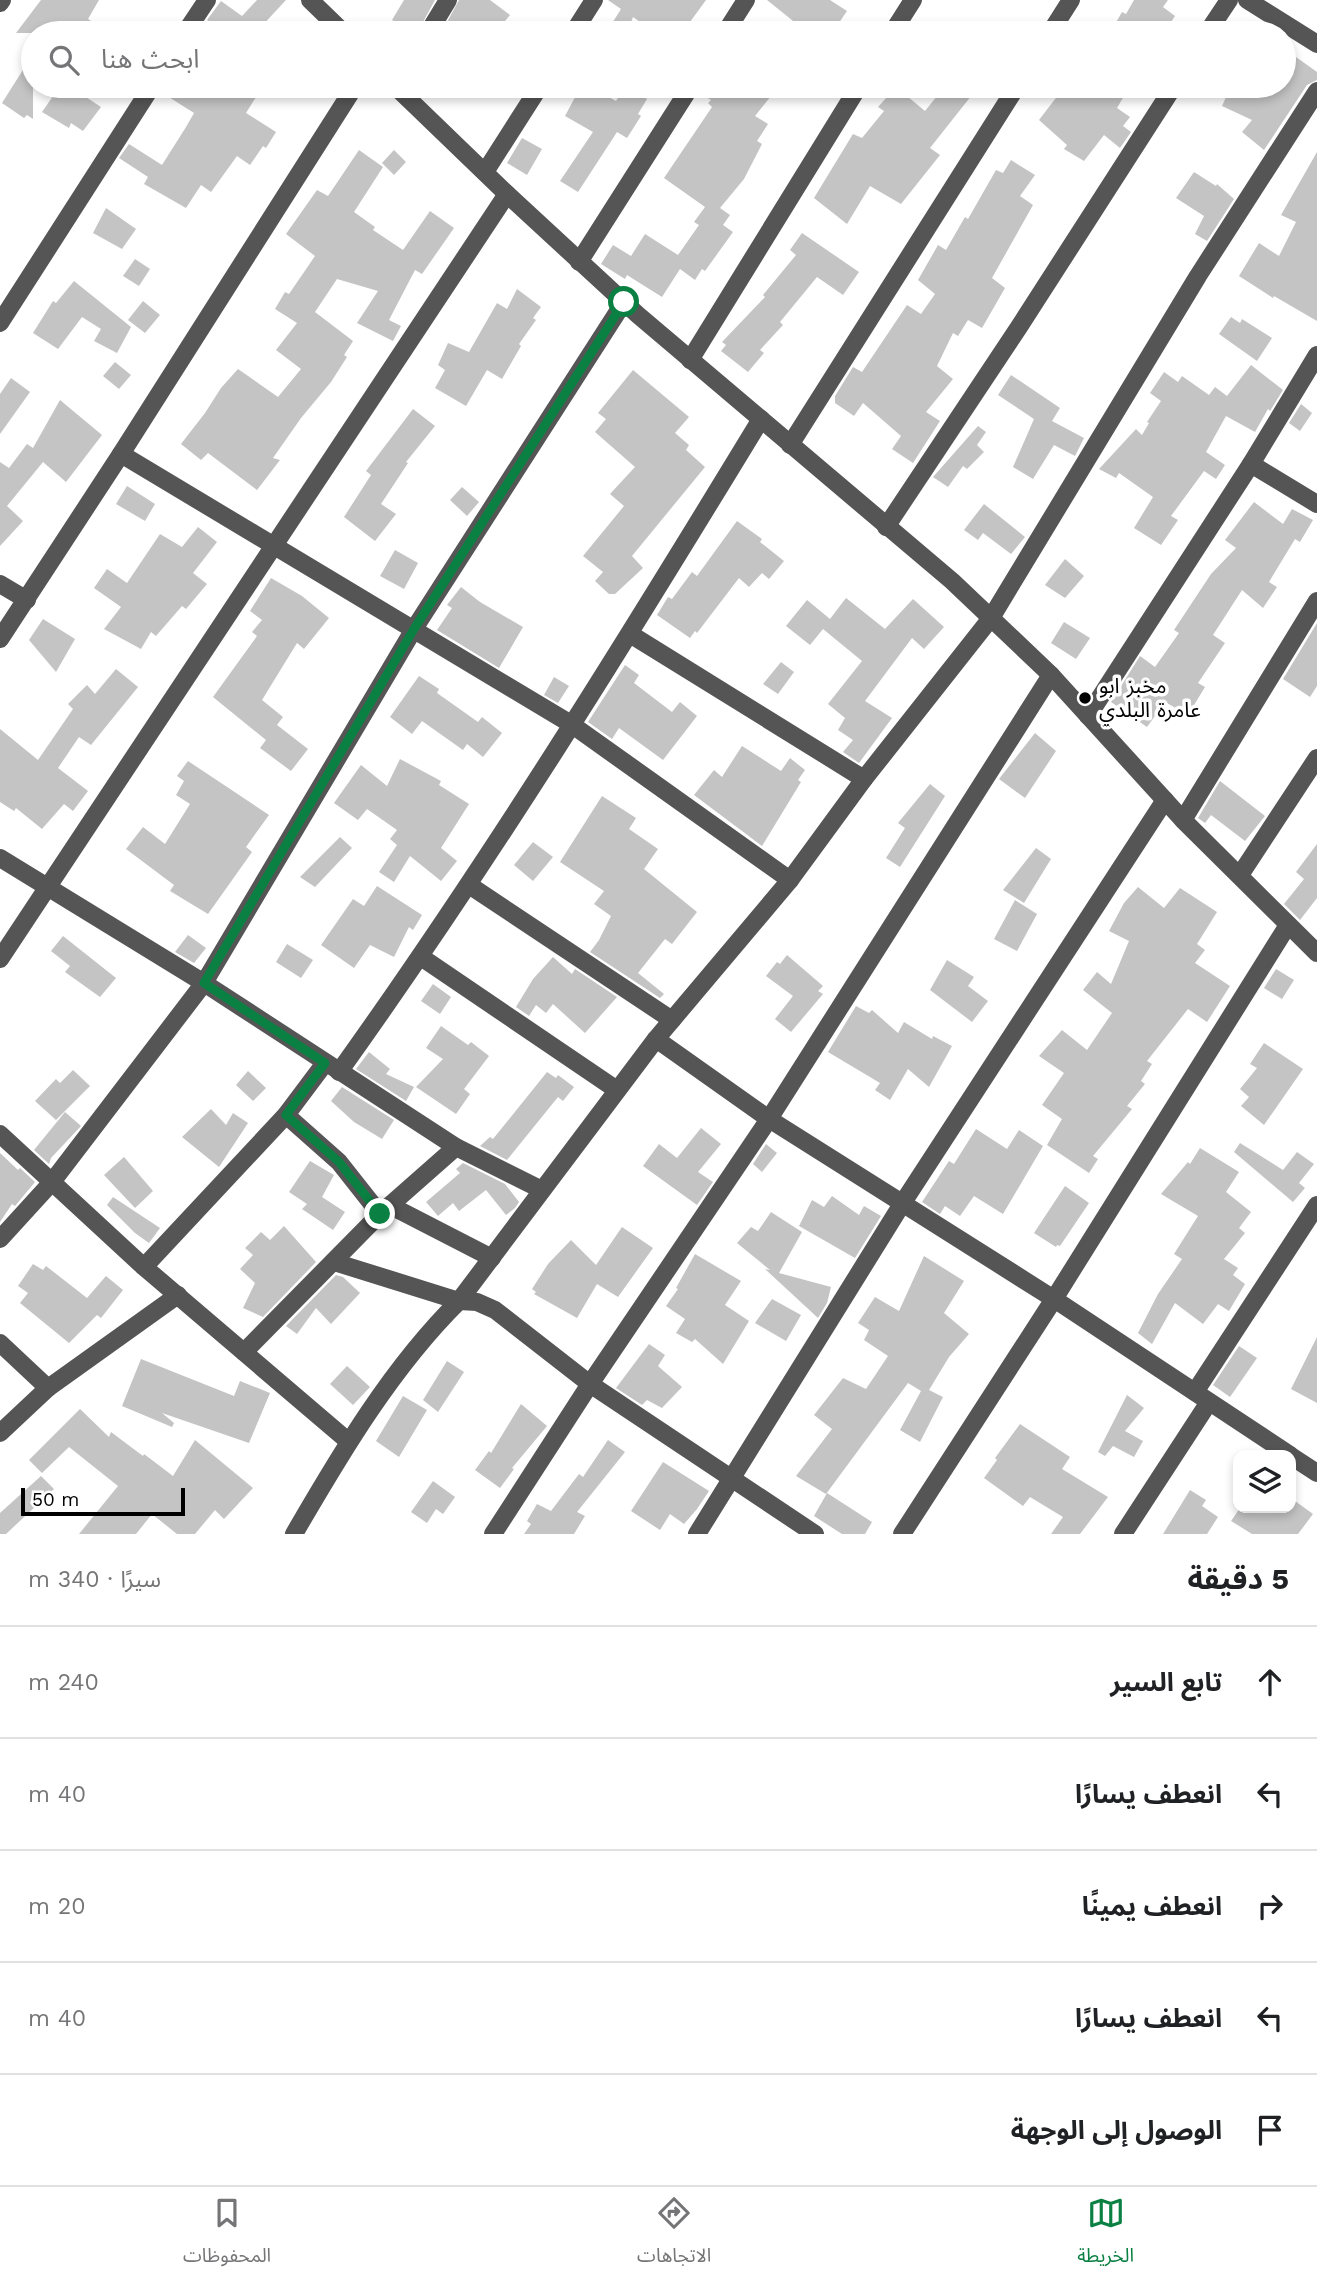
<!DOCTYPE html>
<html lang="ar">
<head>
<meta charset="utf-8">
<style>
	:root { --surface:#fff; --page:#f2f2f2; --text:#202124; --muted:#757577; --line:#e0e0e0; --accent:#0b8043 }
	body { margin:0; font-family:"Work Sans","Noto Sans Arabic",sans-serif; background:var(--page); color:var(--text); direction:rtl }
	.controls { position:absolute; right:21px; bottom:21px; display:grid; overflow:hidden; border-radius:14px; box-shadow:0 4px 10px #0003 }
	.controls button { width:63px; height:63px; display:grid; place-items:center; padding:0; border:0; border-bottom:2px solid var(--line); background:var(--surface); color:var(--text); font:35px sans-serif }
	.scale { position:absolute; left:21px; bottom:18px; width:164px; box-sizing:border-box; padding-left:7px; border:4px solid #000; border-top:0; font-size:19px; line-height:24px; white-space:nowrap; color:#000; -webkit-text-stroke:5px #fff; paint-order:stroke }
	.stop { position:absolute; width:21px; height:21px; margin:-16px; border:5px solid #0b8043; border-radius:50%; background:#fff }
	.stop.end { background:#0b8043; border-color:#fff; box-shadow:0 2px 7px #0008 }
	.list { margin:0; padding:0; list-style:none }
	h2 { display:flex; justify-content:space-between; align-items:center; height:91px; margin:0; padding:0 28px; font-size:30px }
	h2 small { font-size:23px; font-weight:400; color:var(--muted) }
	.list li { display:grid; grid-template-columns:46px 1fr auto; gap:21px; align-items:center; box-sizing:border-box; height:112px; padding:0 28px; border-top:2px solid var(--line) }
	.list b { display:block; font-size:26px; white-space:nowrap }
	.list em { font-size:23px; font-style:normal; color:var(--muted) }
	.icon { flex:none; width:38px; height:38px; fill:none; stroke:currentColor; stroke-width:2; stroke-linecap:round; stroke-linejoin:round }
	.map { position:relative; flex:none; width:1317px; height:1534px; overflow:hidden; direction:ltr }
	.search { position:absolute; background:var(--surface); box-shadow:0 4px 10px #0003; left:21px; right:21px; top:21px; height:77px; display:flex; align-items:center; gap:18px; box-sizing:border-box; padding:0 24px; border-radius:38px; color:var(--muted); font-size:26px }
	.sheet { height:651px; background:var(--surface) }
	nav { display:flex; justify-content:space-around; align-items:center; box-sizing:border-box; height:98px; border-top:2px solid var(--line); background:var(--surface); font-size:19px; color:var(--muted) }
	nav a { display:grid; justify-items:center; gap:4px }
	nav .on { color:var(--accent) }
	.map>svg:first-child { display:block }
</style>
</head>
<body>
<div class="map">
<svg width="1317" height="1534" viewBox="0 0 1317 1534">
	<rect width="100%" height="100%" fill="#fff"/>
	<g fill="#c4c4c4">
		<path d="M41 0H99L88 19 110 33H16Z"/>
		<path d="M257 0H286L260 28 267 33H225L207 20 221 1 242 16Z"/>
		<path d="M404 0H435L417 33 392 20Z"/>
		<path d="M459 0H490L510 15 495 33H441Z"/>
		<path d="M608 0H706L682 33H656L633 17 627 33H606L621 9Z"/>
		<path d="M767 0H830L847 11 832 33H808Z"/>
		<path d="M1134 0H1168L1163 7 1175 16 1164 33H1110L1122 12 1126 14Z"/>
		<path d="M33 54V119L27 115 24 118 2 103Z"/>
		<path d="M1296 57 1317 72V80L1307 85 1264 150 1242 132 1252 120 1222 106 1231 86H1284V74Z"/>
		<path d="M60 86H69L101 107 83 131 71 123 69 128 42 112Z"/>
		<path d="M163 86H212L225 94 231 86H263L246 113 276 132 266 148 263 146 250 165 237 156 211 192 201 185 186 208 144 184 148 177 119 158 129 144 162 165 186 127 194 113 161 92Z"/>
		<path d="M581 86H588L616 101 625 86 647 99 638 114 641 116 627 138 617 132 578 192 560 181 593 132 565 116Z"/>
		<path d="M702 86H779L755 116 768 124 757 141 762 144 744 179 720 208 730 215 723 225 733 232 705 271 702 269 695 280 680 269 662 297 627 275 625 279 601 264 613 245 631 256 645 234 678 255 699 225 694 222 705 207 664 178 712 107 708 103 711 100 700 93Z"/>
		<path d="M945 86H979L930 148 940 155 901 204 870 186 847 224 814 198 853 134 862 138 884 111 878 107 896 87 925 111Z"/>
		<path d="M1065 86H1107L1124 96 1117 108 1130 117 1123 126 1131 132 1120 148 1104 135 1084 161 1064 149 1067 145 1039 120Z"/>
		<path d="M522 138 542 149 527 175 507 163Z"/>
		<path d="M359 150 383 167 354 212 375 227 373 230 403 250 430 211 454 228 422 274 415 270 389 320 401 326 393 341 357 323 378 291 337 279 315 312 353 341 344 355 347 357 331 382 301 418 273 458 280 460 257 490 208 453 201 460 181 444 205 413 221 388 238 369 278 397 301 369 276 350 297 323 275 309 285 292 289 294 315 256 286 234 317 190 328 196Z"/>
		<path d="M394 150 406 162 394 175 382 163Z"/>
		<path d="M1317 152V321L1274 296 1273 298 1239 276 1259 243 1279 256 1296 222 1281 215Z"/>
		<path d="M1011 160 1035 175 1020 196 1033 205 992 278 1005 288 982 328 968 320 958 336 953 333 937 366 953 379 926 412 940 421 913 463 892 449 901 436 863 403 854 416 835 403V396L853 367 862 372 907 305 921 314 935 294 918 280 938 245 946 250 965 217 968 219 996 170 1003 173Z"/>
		<path d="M1194 172 1216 186 1217 184 1234 199 1207 241 1195 234 1204 216 1176 198Z"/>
		<path d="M106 208 136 229 122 249 93 233Z"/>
		<path d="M802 233 859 272 843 295 817 277 780 322 783 325 760 350 764 353 748 372 721 351 726 345 722 342 765 297 763 295 796 255 790 250Z"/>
		<path d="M135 259 150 269 139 286 123 276Z"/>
		<path d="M74 281 131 327 117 353 94 341 101 329 82 317 58 349 33 333 53 301 56 303Z"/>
		<path d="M517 289 541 307 533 318 536 320 519 344 521 346 502 379 487 370 466 406 435 388 445 370 438 365 448 343 469 352 497 303 507 309Z"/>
		<path d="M143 301 160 315 145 333 128 320Z"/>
		<path d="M1231 317 1240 323 1242 319 1272 338 1257 361 1219 334Z"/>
		<path d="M115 362 131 375 119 389 103 376Z"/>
		<path d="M1251 365 1283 390 1270 411 1268 409 1255 432 1226 416 1206 452 1225 465 1216 479 1204 471 1171 516 1178 520 1161 545 1134 528 1153 497 1119 473 1116 478 1099 469 1136 429 1142 435 1149 423 1147 422 1161 401 1150 393 1164 372 1178 382 1182 376 1209 395 1215 387 1227 396Z"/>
		<path d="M633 370 689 417 675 433 689 445 686 450 705 467 632 556 643 568 615 594H609L595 581 603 572 583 556 624 506 610 494 635 467 595 432 606 419 598 413Z"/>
		<path d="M1011 375 1060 408 1052 421 1084 438 1075 456 1054 445 1033 479 1013 467 1034 419 998 395Z"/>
		<path d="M11 378 30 392 0 434V394Z"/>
		<path d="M60 400 102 435 66 482 43 462 7 506 23 521 0 546V462L9 468 27 444 33 448Z"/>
		<path d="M1301 404 1312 413 1300 431 1289 423Z"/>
		<path d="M413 409 435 426 406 462 408 463 381 504 396 514 375 541 344 517 371 475 366 471Z"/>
		<path d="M978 426 986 432 977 445 984 452 967 469 963 466 948 487 933 477Z"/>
		<path d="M127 486 155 504 145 521 116 504Z"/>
		<path d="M462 487 479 502 467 516 450 500Z"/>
		<path d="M1254 502 1283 524 1292 509 1313 520 1300 542 1295 539 1269 582 1277 587 1263 608 1242 590 1213 635 1225 643 1198 683 1205 687 1188 715 1165 702 1147 727 1111 702 1140 656 1155 667 1179 633 1174 630 1211 574 1236 548 1225 540Z"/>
		<path d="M984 504 1025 537 1011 554 983 533 978 540 964 530Z"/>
		<path d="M737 521 762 539 760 542 784 561 769 579 762 573 749 587 739 578 697 633 695 631 690 638 657 615 668 597 672 599 692 572 697 576Z"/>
		<path d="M198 527 217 542 193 573 207 584 186 609 182 606 156 636 151 632 141 649 104 629 121 607 94 588 107 569 127 583 160 534 182 547Z"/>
		<path d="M395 550 418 563 404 589 380 576Z"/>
		<path d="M1065 559 1084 576 1065 598 1045 585Z"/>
		<path d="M271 578 302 596 329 618 304 649 297 643 262 700 283 717 277 725 308 749 291 771 260 748 266 740 213 697 257 636 252 632 262 620 250 611Z"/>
		<path d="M461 587 480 602 523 627 499 668 437 630 452 608 447 605Z"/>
		<path d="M846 598 885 629 913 599 944 627 924 649 912 638 865 701 892 718 859 763 843 752 853 740 838 730 845 718 828 704 862 661 823 629 810 645 786 626 807 600 830 619Z"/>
		<path d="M43 619 75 639 56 672 29 640Z"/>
		<path d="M1064 622 1090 638 1076 659 1051 643Z"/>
		<path d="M1317 623V686L1310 697 1283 679Z"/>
		<path d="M781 662 794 672 778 694 763 684Z"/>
		<path d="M625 665 639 675 634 683 672 712 680 702 697 716 663 760 619 728 612 739 588 722Z"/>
		<path d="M116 669 138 687 91 745 79 737 58 768 88 791 73 811 64 804 42 829 16 808 14 811 0 802V729L38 760 73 709 68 704 87 685 95 694Z"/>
		<path d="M419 676 439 689 437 693 478 722 482 717 502 733 483 757 467 744 463 750 422 721 412 734 390 717Z"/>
		<path d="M554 677 569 686 558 703 544 695Z"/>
		<path d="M1035 733 1056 751 1025 798 999 779Z"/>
		<path d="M742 746 781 771 790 758 805 770 798 780 801 782 762 846 694 795 714 770 722 777Z"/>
		<path d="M400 759 441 781 439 785 469 804 441 848 457 861 441 881 410 856 394 882 379 872 397 845 390 839 397 830 367 809 358 820 334 803 361 765 387 786Z"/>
		<path d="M188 761 269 815 246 847 252 852 208 914 170 891 174 885 126 849 143 827 165 844 190 804 176 795 184 781 177 776Z"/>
		<path d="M1220 781 1265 816 1245 841 1211 815 1205 823 1198 818Z"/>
		<path d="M930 784 945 796 900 867 886 858 905 828 898 823Z"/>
		<path d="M602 796 636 818 629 829 658 849 644 869 697 912 672 944 665 939 638 973 664 994 660 998 590 952 599 940 611 916 594 904 604 891 560 862Z"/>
		<path d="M340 837 352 848 315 887 300 877Z"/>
		<path d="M533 842 553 857 533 881 514 865Z"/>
		<path d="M1317 844V898L1300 920 1284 904 1304 879 1296 872Z"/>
		<path d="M1036 848 1051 859 1024 903 1003 890Z"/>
		<path d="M377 886 422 915 413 930 409 927 394 957 370 945 354 968 321 945 353 899 364 906Z"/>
		<path d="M1138 887 1164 908 1180 888 1217 912 1197 944 1205 950 1195 963 1230 986 1207 1022 1188 1009 1147 1061 1152 1064 1141 1081 1145 1084 1127 1106 1132 1109 1093 1156 1098 1159 1089 1173 1047 1145 1062 1119 1042 1105 1064 1073 1039 1056 1062 1030 1087 1050 1112 1013 1083 990 1097 972 1111 984 1129 941 1109 931 1124 903Z"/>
		<path d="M1015 900 1037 914 1017 951 994 939Z"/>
		<path d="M188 935 206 948 194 963 175 952Z"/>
		<path d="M63 936 116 978 100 997 65 972 70 966 51 951Z"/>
		<path d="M287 944 313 960 301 978 276 962Z"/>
		<path d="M787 955 823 986 818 991 823 994 791 1032 775 1019 793 996 766 976 777 962 780 964Z"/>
		<path d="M553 957 572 974 575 969 617 997 585 1033 553 1004 546 1013 536 1005 529 1016 516 1007 533 979Z"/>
		<path d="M947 960 974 977 968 986 988 1001 972 1022 930 990Z"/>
		<path d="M1276 969 1294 980 1282 999 1264 988Z"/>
		<path d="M433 984 451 997 440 1014 421 1001Z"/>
		<path d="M856 1006 869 1013 872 1010 898 1033 904 1022 932 1039 933 1036 952 1046 929 1087 908 1069 890 1100 875 1090 880 1083 828 1052Z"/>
		<path d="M441 1026 468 1045 471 1042 489 1056 464 1089 470 1094 456 1114 416 1087 443 1059 426 1048Z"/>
		<path d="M1264 1043 1303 1069 1264 1125 1241 1106 1249 1097 1240 1089 1257 1068 1250 1064Z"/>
		<path d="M369 1052 390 1069 386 1074 414 1087 406 1101 356 1069Z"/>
		<path d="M73 1070 90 1086 56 1120 35 1101 56 1079 60 1083Z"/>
		<path d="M248 1071 266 1088 253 1101 236 1085Z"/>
		<path d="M547 1072 556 1078 558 1075 574 1087 563 1101 558 1097 507 1160 480 1146 490 1137 493 1139Z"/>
		<path d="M342 1087 394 1120 382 1139 354 1122 331 1101Z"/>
		<path d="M211 1109 226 1125 233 1113 248 1123 219 1167 182 1137Z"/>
		<path d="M65 1112 81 1126 51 1158 49 1164 34 1150Z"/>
		<path d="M701 1128 721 1144 698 1172 713 1182 697 1205 643 1166 659 1144 677 1158Z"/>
		<path d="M976 1129 1007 1149 1019 1130 1043 1146 1003 1214 974 1196 960 1216 945 1206 940 1214 922 1202 949 1161 954 1164Z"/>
		<path d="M1240 1143 1283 1170 1297 1152 1314 1164 1299 1183 1305 1188 1293 1202 1234 1152Z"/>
		<path d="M766 1144 777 1153 762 1172 753 1164Z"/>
		<path d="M1200 1148 1239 1172 1226 1192 1251 1212 1239 1228 1245 1233 1224 1259 1238 1268 1233 1275 1245 1284 1229 1311 1218 1304 1203 1324 1175 1303 1152 1344 1138 1333 1158 1294 1182 1259 1174 1254 1198 1216 1161 1194 1188 1162 1190 1164Z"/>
		<path d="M0 1153 18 1170 20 1168 35 1182 15 1206 12 1204 0 1222Z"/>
		<path d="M124 1157 153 1191 135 1208 104 1175Z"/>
		<path d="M310 1161 334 1175 322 1197 345 1212 333 1230 302 1209 307 1204 289 1192Z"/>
		<path d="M463 1163 505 1184 519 1202 515 1208 506 1215 486 1190 459 1211 453 1203 438 1216 426 1202 460 1173 456 1169Z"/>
		<path d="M1065 1186 1089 1203 1060 1246 1057 1245 1056 1247 1034 1233Z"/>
		<path d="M832 1196 859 1215 864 1206 881 1216 855 1258 799 1226 812 1200 824 1207Z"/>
		<path d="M113 1197 160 1228 149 1243 135 1233 107 1205Z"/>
		<path d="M771 1212 802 1232 779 1273 831 1287 827 1303 818 1318 765 1269 770 1270 737 1243 751 1227 758 1231Z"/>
		<path d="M284 1226 316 1262 263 1317 243 1308 255 1283 240 1269 253 1255 245 1248 261 1232 270 1240Z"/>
		<path d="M622 1227 653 1248 618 1297 597 1284 577 1318 534 1294 536 1292 532 1289 548 1264 571 1240 596 1265Z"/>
		<path d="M695 1254 741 1281 725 1305 749 1321 723 1364 695 1339 692 1342 676 1333 685 1319 666 1306 678 1289 676 1288Z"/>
		<path d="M924 1256 964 1281 944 1313 969 1334 949 1357 929 1390 943 1397 920 1442 900 1430 921 1391 908 1383 826 1494 796 1476 832 1429 814 1415 843 1378 866 1389 888 1356 864 1340 869 1330 858 1323 875 1297 899 1311Z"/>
		<path d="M33 1264 43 1270 46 1266 87 1298 106 1276 123 1290 101 1318 97 1315 69 1343 20 1303 28 1293 18 1286Z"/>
		<path d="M336 1275 343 1277 360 1293 331 1324 316 1308 297 1334 286 1326Z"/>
		<path d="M772 1299 801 1315 786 1341 755 1323Z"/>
		<path d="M1317 1337V1403L1291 1389Z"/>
		<path d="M649 1344 665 1355 658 1366 682 1387 662 1408 647 1400 642 1405 616 1388Z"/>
		<path d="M1239 1346 1257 1358 1230 1397 1213 1385Z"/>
		<path d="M141 1359 234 1396 240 1381 270 1393 249 1443 162 1413 174 1423 172 1427 122 1406Z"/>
		<path d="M447 1361 464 1372 438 1412 423 1400Z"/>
		<path d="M347 1366 370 1387 353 1405 330 1384Z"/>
		<path d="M1127 1395 1144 1408 1125 1431 1143 1441 1134 1457 1113 1446 1105 1456 1098 1452Z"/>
		<path d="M403 1396 427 1410 399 1457 376 1441Z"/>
		<path d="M521 1404 547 1426 512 1468 514 1469 500 1488 475 1470 489 1451 491 1453Z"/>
		<path d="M80 1409 109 1437 111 1432 143 1456 144 1454 173 1476 195 1440 253 1488 224 1519 215 1510 195 1534H177L152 1514 136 1534H79L118 1486 69 1447 42 1473 29 1460Z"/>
		<path d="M1020 1424 1070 1457 1062 1469 1108 1497 1080 1534H1051L1063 1517 1030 1497 1023 1506 984 1478 997 1460 995 1458Z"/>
		<path d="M608 1440 625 1452 577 1512 585 1516 574 1534H524L531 1524 527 1521 537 1504 551 1511 579 1474 583 1477Z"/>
		<path d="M663 1462 709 1491 697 1509 684 1524 670 1514 660 1530 631 1511Z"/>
		<path d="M41 1476 54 1489 6 1534H0V1513Z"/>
		<path d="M433 1481 455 1497 443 1514 436 1509 427 1523 411 1512Z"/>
		<path d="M1190 1490 1206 1500 1202 1506 1218 1517 1207 1534H1163Z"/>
		<path d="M827 1493 872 1522 865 1534H842L814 1516Z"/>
		<path d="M1291 1498 1313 1514 1298 1534H1252L1231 1521 1240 1508H1291Z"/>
	</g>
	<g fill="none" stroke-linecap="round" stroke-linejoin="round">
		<g stroke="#555" stroke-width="18">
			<path d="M310 0 344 33"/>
			<path d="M1247 0 1317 44"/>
			<path d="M0 3 2 0"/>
			<path d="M185 33 207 0"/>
			<path d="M428 33 448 0"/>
			<path d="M573 33 594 0"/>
			<path d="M725 33 746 0"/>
			<path d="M892 33 913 0"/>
			<path d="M1050 33 1071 0"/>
			<path d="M1207 33 1229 0"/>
			<path d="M395 86 507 194 638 315 952 581 1051 675 1183 820 1317 953"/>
			<path d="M485 172 540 86"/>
			<path d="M579 262 691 86"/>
			<path d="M0 323 152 86"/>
			<path d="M690 360 859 86"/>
			<path d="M790 445 1017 86"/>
			<path d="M121 454 571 724 790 880"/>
			<path d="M1251 464 1317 504"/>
			<path d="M886 527 1019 327 1174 86"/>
			<path d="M0 584 27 600"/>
			<path d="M630 634 864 779"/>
			<path d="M0 639 121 454 355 86"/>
			<path d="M1088 716 1251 464 1317 355"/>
			<path d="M1183 820 1317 601"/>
			<path d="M0 858 204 983 456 1147 542 1190"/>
			<path d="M1240 875 1317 758"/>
			<path d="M469 885 672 1020"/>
			<path d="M421 957 617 1090"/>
			<path d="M0 959 507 194"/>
			<path d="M656 1039 769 1119 1054 1299 1290 1455"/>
			<path d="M339 1072C490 861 626 641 761 419"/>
			<path d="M286 1115 339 1162 380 1214"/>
			<path d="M0 1134 144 1267 348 1441"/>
			<path d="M391 1206 492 1258"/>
			<path d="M0 1239 52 1182 204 983 414 629 624 302"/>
			<path d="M334 1262 459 1301 477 1302 495 1310 590 1384 815 1534"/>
			<path d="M144 1267 286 1115 325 1063"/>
			<path d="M0 1343 48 1388"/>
			<path d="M244 1352 380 1214 456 1147"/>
			<path d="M1195 1392 1317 1205"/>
			<path d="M0 1433 48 1388 178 1295"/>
			<path d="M1291 1456 1317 1473"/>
			<path d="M294 1534C341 1453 392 1367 459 1301L656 1039 790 880 864 779 991 618 1198 276 1317 91"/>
			<path d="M493 1534 590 1384 769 1119 1051 675"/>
			<path d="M697 1534 902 1204 1165 800"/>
			<path d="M902 1534 1054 1299 1288 925"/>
			<path d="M1123 1534 1209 1402"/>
		</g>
	</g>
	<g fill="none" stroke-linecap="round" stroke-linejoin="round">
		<path stroke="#0b8043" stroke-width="9" d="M380 1214 339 1162 286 1115 325 1063 204 983 414 629 624 302"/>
	</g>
	<circle fill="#000" stroke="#fff" stroke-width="2.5" cx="1085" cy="698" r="7"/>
	<g text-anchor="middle" stroke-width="7" stroke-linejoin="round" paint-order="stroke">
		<g font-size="21" fill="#000" stroke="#fff" text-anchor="start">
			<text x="1099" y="693">مخبز ابو<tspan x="1099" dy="24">عامرة البلدي</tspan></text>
		</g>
	</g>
</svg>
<div class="controls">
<button><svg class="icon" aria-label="layers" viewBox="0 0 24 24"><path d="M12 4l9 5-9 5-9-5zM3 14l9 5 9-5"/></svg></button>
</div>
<div class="scale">50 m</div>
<div class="stop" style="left:624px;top:302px"></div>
<div class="stop end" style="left:380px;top:1214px"></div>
<div class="search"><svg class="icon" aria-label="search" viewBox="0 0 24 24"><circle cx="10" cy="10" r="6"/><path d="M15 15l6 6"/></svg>ابحث هنا</div>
</div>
<section class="sheet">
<h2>5 دقيقة<small>سيرًا · 340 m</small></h2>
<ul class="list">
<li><svg class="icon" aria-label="ahead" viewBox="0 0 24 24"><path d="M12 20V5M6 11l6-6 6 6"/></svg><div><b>تابع السير</b></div><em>240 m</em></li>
<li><svg class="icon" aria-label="left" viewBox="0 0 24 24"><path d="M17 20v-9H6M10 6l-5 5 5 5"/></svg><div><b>انعطف يسارًا</b></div><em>40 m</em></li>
<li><svg class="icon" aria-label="right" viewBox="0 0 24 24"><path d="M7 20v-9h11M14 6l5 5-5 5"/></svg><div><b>انعطف يمينًا</b></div><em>20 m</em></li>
<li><svg class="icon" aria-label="left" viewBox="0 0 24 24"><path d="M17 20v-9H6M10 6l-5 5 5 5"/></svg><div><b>انعطف يسارًا</b></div><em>40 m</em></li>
<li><svg class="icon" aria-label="arrive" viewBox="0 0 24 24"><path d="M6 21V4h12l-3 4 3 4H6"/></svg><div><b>الوصول إلى الوجهة</b></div></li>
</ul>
</section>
<nav>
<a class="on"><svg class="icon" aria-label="map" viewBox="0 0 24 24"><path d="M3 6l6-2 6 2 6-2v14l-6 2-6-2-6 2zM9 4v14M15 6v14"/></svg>الخريطة</a>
<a><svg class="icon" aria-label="directions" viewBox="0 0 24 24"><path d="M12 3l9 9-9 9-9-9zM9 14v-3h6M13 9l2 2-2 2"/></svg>الاتجاهات</a>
<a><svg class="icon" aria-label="saved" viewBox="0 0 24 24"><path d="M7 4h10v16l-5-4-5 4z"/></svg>المحفوظات</a>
</nav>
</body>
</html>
